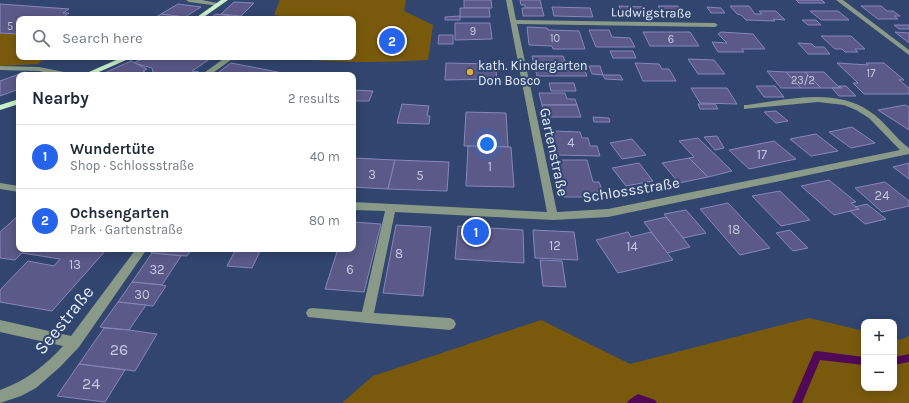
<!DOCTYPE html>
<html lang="en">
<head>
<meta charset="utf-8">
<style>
	:root { --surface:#fff; --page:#f2f2f3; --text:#1f2937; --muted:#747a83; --line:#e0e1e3; --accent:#2563eb }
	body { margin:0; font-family:Karla,sans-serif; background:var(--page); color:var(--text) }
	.controls { position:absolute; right:12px; bottom:12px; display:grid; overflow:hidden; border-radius:8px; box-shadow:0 2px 10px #0003 }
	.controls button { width:36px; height:36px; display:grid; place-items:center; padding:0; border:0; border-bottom:1px solid var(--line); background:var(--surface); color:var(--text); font:20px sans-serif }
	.you { position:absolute; left:487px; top:144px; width:14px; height:14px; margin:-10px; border:3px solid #fff; border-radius:50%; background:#1a73e8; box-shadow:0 0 0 6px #1a73e833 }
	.badge { display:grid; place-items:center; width:26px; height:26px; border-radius:50%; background:var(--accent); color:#fff; font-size:13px; font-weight:700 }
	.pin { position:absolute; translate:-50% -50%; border:2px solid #fff; box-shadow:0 1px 4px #0006 }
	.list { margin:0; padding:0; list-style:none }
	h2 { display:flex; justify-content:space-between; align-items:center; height:52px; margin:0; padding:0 16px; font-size:17px }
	h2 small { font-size:13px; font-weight:400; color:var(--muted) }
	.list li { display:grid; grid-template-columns:26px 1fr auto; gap:12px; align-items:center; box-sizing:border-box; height:64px; padding:0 16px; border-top:1px solid var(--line) }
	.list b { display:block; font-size:15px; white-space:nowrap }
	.list p { margin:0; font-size:13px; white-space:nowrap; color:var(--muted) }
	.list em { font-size:13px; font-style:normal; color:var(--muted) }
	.icon { flex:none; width:22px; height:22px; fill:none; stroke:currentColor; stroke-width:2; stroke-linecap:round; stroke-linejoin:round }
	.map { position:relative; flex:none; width:909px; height:403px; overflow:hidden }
	.search { position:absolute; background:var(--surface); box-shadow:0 2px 10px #0003; left:16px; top:16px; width:340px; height:44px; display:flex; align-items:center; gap:10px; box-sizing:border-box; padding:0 14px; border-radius:8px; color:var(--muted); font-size:15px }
	.panel { position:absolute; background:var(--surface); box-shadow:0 2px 10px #0003; left:16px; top:72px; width:340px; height:180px; border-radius:8px }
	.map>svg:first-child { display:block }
</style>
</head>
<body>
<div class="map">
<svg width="909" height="403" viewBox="0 0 909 403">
	<rect width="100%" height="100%" fill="#31456e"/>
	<g fill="#795a0d">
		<path d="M280 0H409H406L404 11 433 25 428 60C379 63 331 63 282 57H353V19H301L274 15Z"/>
		<path d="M0 33 19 34V57H45L38 64 0 66Z"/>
		<path d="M809 318 864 331V388H894V338L900 340 909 336V403H342L373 376 541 320 630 364Z"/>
	</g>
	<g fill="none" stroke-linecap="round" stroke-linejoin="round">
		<g fill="#500956" fill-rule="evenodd">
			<path d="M817 351 864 357V365L820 360 802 403H792L814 352Z"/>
			<path d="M909 354V362L894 365V357Z"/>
			<path d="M638 394 655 400 657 403H627L629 400Z"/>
		</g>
	</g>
	<g fill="#5a5988" stroke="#8787ba">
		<path d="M464 0H491L492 8H464Z"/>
		<path d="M520 0H540L542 8H525V5H521Z"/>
		<path d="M796 0H822L825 3H799Z"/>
		<path d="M234 2 254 3 241 16 221 14Z"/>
		<path d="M0 4 69 9 63 13H69L61 19H66H19V34L0 33Z"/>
		<path d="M178 4 201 7 185 17 161 14Z"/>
		<path d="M619 6 644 7 649 16H623Z"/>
		<path d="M658 6H678L686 18 665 17Z"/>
		<path d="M730 6H749L755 14H762L759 11H776L785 20 773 19 775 21 746 20 741 15 737 14Z"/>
		<path d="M861 6H881L887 11H893L900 16H894L898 19H878Z"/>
		<path d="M552 7 590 8 593 17 554 16Z"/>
		<path d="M707 7 721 8 725 13H711Z"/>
		<path d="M460 8H489L490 17H460Z"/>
		<path d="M522 8H542L544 16H523Z"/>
		<path d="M810 11H838L849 20H821Z"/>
		<path d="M161 14 185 17 183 19H153Z"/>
		<path d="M216 14 240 17 237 19H239H209Z"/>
		<path d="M460 16V20H445V17Z"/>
		<path d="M802 20H816L821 25H808Z"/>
		<path d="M455 23H490L492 39 455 40Z"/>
		<path d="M894 25H909V29H899Z"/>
		<path d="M527 27 547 28 548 30 579 31 585 49H553L552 46 529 45Z"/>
		<path d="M589 30H609L612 37 630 38 635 47H596Z"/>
		<path d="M643 32H690L699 46H650Z"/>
		<path d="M721 32 753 34 765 49H742L744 52H718L712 42 727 43 718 34Z"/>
		<path d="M895 32 909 33V43Z"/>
		<path d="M439 35H453V44H438Z"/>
		<path d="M821 36H851L865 49H855L858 52H845L842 49H835Z"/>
		<path d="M798 43 812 44 815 47H824L830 54H808Z"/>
		<path d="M610 51H633L636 58H613Z"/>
		<path d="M532 56H563L565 61 558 62 559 66H583L587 76H537Z"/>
		<path d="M145 57H213L192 71 199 72 195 75H167L153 72 152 68 134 63Z"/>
		<path d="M688 59 714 60 725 74H698Z"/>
		<path d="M131 61 147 69 143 71 150 75H100Z"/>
		<path d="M231 63 293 75H215Z"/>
		<path d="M446 63 495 64 497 79 445 80Z"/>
		<path d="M635 63 659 64 662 69H669L676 81H643Z"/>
		<path d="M837 63 868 65 866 63H884L904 80H899L909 88V94H864L853 83H858Z"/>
		<path d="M589 66H600L603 75 592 74Z"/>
		<path d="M767 71 786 72 801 88H781Z"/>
		<path d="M25 72 29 75H19V89L0 96V81Z"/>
		<path d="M786 72H805L821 88H801Z"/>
		<path d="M805 72H824L840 88H821Z"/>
		<path d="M603 75H620L623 80 605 79Z"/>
		<path d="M549 83H574L576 91H551Z"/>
		<path d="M756 86H775L784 97H764Z"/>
		<path d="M839 86H846L856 96H839L832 88H842Z"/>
		<path d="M691 88H727L737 104 700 103Z"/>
		<path d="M353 90 373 91 369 101H353Z"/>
		<path d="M539 93H565L567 99H575L577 105H542Z"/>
		<path d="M402 104 429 106 427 116H430L429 124 397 123Z"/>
		<path d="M698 104H715L718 109H700Z"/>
		<path d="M542 105H577L581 117H545Z"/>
		<path d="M905 105 909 107V130L878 110Z"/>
		<path d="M776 111 788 121 776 123 764 112Z"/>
		<path d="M466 112 506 113 508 147 464 146Z"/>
		<path d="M593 117 609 118 610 122H594Z"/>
		<path d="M852 127 875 143 851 148 829 132Z"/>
		<path d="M551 131 580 132 582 138H588L590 146H597L600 156 556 155Z"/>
		<path d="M816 134 838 151 811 156 790 139Z"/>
		<path d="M717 136 724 148 715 150 704 137Z"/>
		<path d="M698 138 732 171 708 177 689 158 694 157 679 141Z"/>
		<path d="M632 139 646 155 622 159 610 143Z"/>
		<path d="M774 141 796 159 749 169 729 150Z"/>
		<path d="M468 146 511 147 514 187 466 186Z"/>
		<path d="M353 158 395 160 388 189 353 187Z"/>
		<path d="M689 158 708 177 679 183 662 163Z"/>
		<path d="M395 160 449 162 447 191 388 189Z"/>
		<path d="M556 160H587L593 182H599L603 192H596L598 197H564Z"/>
		<path d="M639 163 653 181 626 186 612 168Z"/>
		<path d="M909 163V179L893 167Z"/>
		<path d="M829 180 856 202 851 203 859 209 834 215 801 186Z"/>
		<path d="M885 182 909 201V206L882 212 855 188Z"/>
		<path d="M780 191 810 220 781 226 752 196Z"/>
		<path d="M728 203 770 248 740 255 700 209Z"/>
		<path d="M867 204 886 219 865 224 850 211 859 209 855 207Z"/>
		<path d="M686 210 706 233 683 238 664 214Z"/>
		<path d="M19 215V249H107L52 311 0 302V290L28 261 54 266 60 259 22 253 15 260 0 258V232Z"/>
		<path d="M666 217 683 238 690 247 667 253 644 222Z"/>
		<path d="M353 222 381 224 364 292 325 289 338 249H353Z"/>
		<path d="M396 225 431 227 423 296 383 293Z"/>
		<path d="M458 226 523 230 524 263 455 259Z"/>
		<path d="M533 230 574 232 578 260 535 258Z"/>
		<path d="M790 230 808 248 793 251 776 233Z"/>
		<path d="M628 232 631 237 651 232 673 260 618 273 596 240Z"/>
		<path d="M153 249H192L187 256 151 253Z"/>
		<path d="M236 249H261L252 268 227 266Z"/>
		<path d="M152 253 181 256 162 285 132 282Z"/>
		<path d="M540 260 562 261 566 287 543 286Z"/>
		<path d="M132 282 162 285 166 286 153 306 118 302Z"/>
		<path d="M118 302 146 305 129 330 100 327Z"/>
		<path d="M104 328 129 330 157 334 135 371 79 364Z"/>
		<path d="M79 364 125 370 105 402 57 396Z"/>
	</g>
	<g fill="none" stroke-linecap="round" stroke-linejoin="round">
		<g fill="#899b88" fill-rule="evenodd">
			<path d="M186 0H202L222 4 219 6 189 2Z"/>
			<path d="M506 0H512L516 20 715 23 718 25 715 27 517 24 557 212 608 209 900 150 869 118 856 110 844 105 818 102 744 109V105H747C785 100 835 87 869 111 885 121 895 138 909 148V154L608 217 553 220 395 212 374 313 450 318 454 320 456 324 454 328 450 330 367 323 308 317 306 313 308 309 312 308 362 312 385 211 353 210V202L547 212Z"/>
			<path d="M836 0H843L909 50V55Z"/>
			<path d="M226 57H235L210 75H201Z"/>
			<path d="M0 66 39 67 69 73 73 75H58L39 71 0 70Z"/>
			<path d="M0 183 19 186V192L0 189Z"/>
			<path d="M136 249H147L79 347 60 367 36 388 21 396 0 403V390C25 381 45 366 63 346L0 332V320L71 336Z"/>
		</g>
		<g fill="#caefc9" fill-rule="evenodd">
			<path d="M221 0H228L201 19H194Z"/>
			<path d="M123 57H133L92 75H82Z"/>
			<path d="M19 99V104L0 110V105Z"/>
		</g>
	</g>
	<circle fill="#e2ae34" stroke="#31456e" stroke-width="1.5" cx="470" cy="72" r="4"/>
	<g text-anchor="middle" stroke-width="4" stroke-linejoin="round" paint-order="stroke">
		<g font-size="11" fill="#c2c8df">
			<text x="10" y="30">5</text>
			<text x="473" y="35">9</text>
			<text x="555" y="42">10</text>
			<text x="671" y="43">6</text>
			<text x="871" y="77">17</text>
			<text x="803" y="84">23/2</text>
		</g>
		<g font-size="13" fill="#e5edfc" stroke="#31456e">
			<text transform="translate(651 12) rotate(1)" y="5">Ludwigstraße</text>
		</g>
		<g font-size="13" fill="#e5edfc" stroke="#31456e" text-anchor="start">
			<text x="478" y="70">kath. Kindergarten<tspan x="478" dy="15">Don Bosco</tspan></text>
		</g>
		<g font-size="13" fill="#c2c8df">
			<text x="571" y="147">4</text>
			<text x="762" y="159">17</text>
			<text x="490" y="171">1</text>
			<text x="372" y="179">3</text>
			<text x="420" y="180">5</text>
			<text x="882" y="200">24</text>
			<text x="734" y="234">18</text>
			<text x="555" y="250">12</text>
			<text x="632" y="251">14</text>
			<text x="399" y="258">8</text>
			<text x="75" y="269">13</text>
			<text x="157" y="274">32</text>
			<text x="350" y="274">6</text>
			<text x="142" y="299">30</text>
		</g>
		<g font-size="15" fill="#e5edfc" stroke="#31456e">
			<text transform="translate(554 152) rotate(78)" y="5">Gartenstraße</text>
			<text transform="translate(631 190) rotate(-9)" y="5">Schlossstraße</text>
		</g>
		<g font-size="16" fill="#c2c8df">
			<text x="119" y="355">26</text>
			<text x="91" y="389">24</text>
		</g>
		<g font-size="18" fill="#e5edfc" stroke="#31456e">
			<text transform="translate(64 320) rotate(-51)" y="6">Seestraße</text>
		</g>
	</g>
</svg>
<div class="controls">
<button>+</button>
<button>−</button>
</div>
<div class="you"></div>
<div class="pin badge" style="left:476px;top:232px">1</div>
<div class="pin badge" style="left:392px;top:41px">2</div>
<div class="search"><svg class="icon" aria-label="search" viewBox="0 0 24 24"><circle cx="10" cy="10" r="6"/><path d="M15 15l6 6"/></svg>Search here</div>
<section class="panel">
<h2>Nearby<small>2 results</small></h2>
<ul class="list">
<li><span class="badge">1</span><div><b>Wundertüte</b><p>Shop · Schlossstraße</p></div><em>40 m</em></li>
<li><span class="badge">2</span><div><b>Ochsengarten</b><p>Park · Gartenstraße</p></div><em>80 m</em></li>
</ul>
</section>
</div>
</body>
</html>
